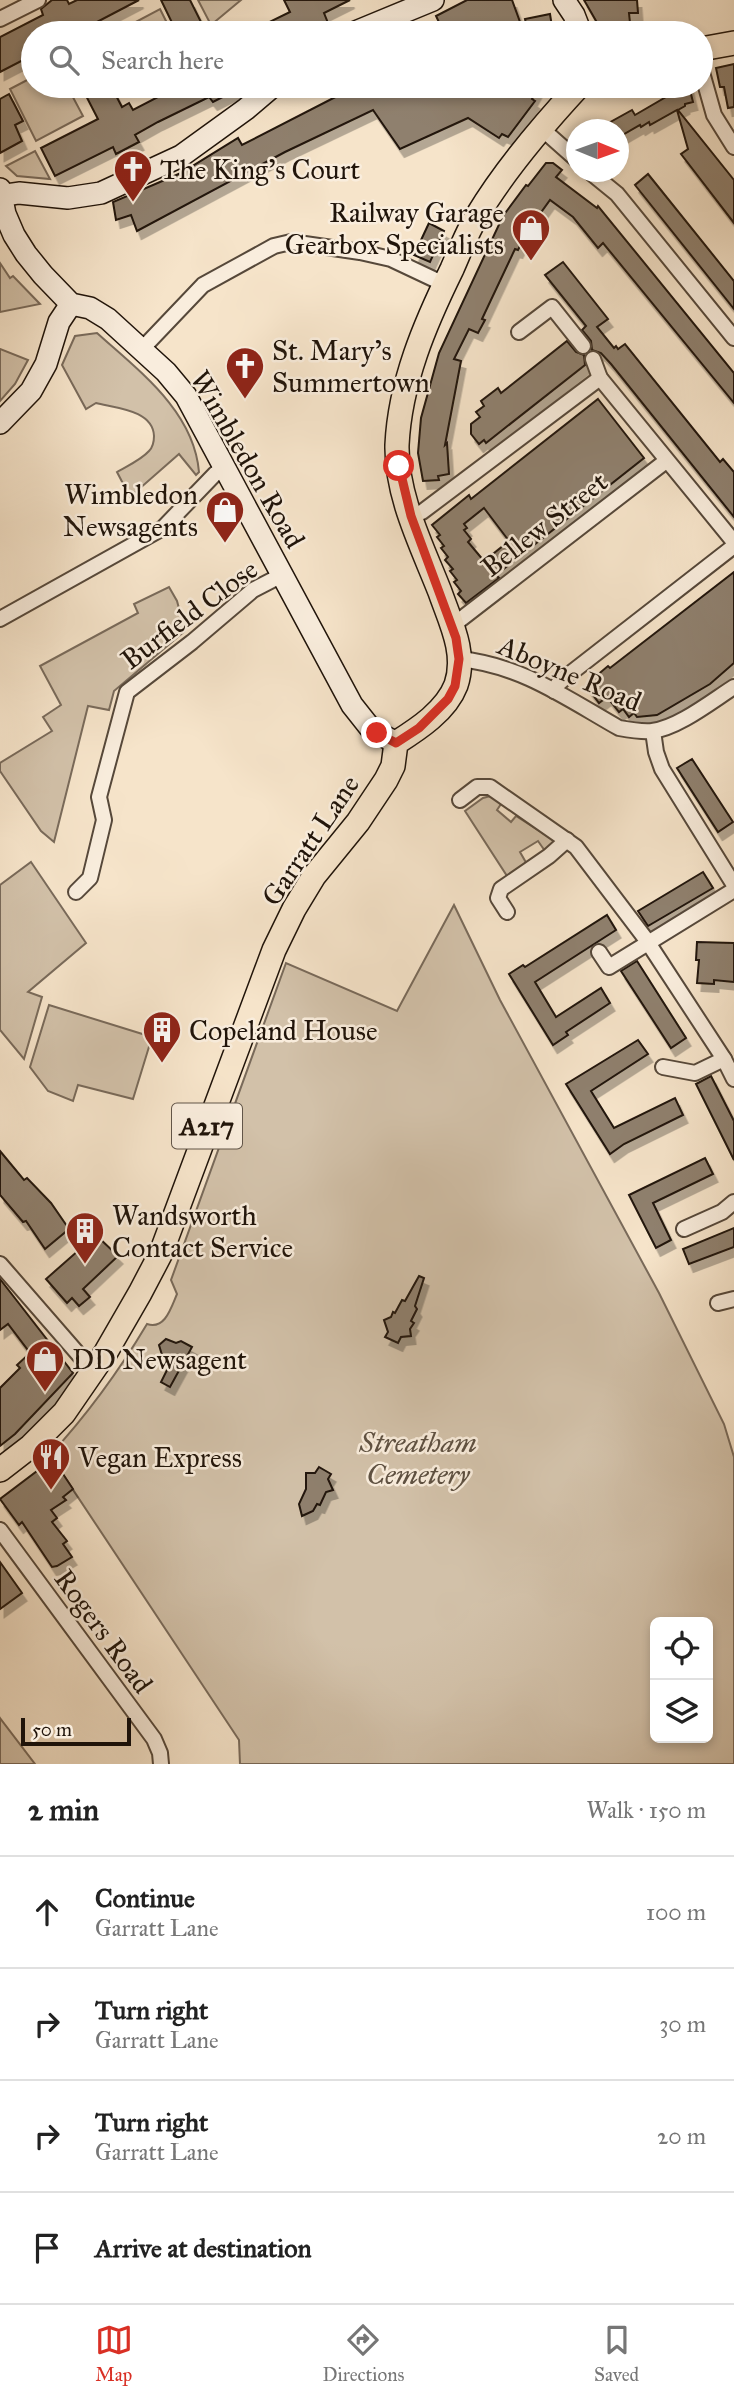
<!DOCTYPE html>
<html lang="en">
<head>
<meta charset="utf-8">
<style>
	:root { --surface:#fff; --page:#f6f6f6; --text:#222; --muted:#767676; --line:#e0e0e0; --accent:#d93025 }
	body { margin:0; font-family:"IM FELL Great Primer",serif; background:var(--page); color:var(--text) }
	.controls { position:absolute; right:21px; bottom:21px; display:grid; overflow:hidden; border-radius:10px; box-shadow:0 4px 10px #0003 }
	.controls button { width:63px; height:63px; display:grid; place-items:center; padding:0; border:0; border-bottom:2px solid var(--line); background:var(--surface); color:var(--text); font:35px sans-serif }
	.compass { position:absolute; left:566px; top:119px; width:63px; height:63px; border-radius:50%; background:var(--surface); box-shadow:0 4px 10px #0003; rotate:91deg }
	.scale { position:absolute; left:21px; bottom:18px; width:110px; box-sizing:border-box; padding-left:7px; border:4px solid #20140a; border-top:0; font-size:19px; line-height:24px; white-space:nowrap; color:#20140a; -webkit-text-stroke:5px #f9eddd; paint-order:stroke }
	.stop { position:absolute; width:21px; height:21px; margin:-16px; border:5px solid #d93025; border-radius:50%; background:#fff }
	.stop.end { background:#d93025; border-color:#fff; box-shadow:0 2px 7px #0008 }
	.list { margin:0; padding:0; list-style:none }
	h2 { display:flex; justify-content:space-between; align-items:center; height:91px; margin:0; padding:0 28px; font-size:30px }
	h2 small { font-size:23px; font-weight:400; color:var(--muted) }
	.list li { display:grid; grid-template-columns:46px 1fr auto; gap:21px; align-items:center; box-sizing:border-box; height:112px; padding:0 28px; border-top:2px solid var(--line) }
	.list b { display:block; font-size:26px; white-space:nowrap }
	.list p { margin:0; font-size:23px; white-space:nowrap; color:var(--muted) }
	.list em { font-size:23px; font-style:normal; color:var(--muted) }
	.icon { flex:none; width:38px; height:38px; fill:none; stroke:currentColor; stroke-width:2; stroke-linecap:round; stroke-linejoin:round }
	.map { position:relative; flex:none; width:734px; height:1764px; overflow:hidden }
	.search { position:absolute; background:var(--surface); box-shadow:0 4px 10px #0003; left:21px; right:21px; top:21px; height:77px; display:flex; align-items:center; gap:18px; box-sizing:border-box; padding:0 24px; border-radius:38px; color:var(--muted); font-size:26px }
	.sheet { height:539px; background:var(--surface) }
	nav { display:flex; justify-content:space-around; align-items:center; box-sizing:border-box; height:98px; border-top:2px solid var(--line); background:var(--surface); font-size:19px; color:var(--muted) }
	nav a { display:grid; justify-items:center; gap:4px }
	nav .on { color:var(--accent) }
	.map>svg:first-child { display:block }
</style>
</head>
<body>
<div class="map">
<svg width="734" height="1764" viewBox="0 0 734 1764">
	<defs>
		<filter id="shadow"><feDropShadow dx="4.5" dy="8" stdDeviation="0" flood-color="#0004"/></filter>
	</defs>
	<rect width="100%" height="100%" fill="#f6e4ca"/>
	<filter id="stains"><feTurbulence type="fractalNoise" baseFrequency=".00286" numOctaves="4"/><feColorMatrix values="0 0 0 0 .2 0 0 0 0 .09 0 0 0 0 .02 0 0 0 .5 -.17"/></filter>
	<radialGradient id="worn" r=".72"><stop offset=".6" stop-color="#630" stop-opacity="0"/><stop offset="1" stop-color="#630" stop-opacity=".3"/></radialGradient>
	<g fill="#d2c1a9" stroke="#796a5a" stroke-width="2" fill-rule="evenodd">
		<path d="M198 0H241L211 25Z"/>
		<path d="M160 9 172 33H115Z"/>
		<path d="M33 77V86H67L83 116 36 141 10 89Z"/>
		<path d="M35 151 50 179 17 176 6 166Z"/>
		<path d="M0 263 10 278 13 276 40 304 0 312Z"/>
		<path d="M97 333C139 371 194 411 199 472L196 475 179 454 130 497 117 472C127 466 141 460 149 451 153 447 154 441 154 436 153 410 116 408 96 403L86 409 62 365 75 336Z"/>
		<path d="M0 349 28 360 15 384 0 401Z"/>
		<path d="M169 587 177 601 185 631 114 691 109 710 88 706 54 842 41 831 0 771V763L52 731 43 717 61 705 40 666 138 613 134 604Z"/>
		<path d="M494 795 503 801 497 810 511 822 516 816 555 841 545 851 538 841 520 852 528 866 509 879 465 811 483 798Z"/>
		<path d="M31 862 86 943 28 992 42 997 24 1059 0 1030V885Z"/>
		<path d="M454 905 500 1000 659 1293 724 1424 734 1457V1764H240L239 1740 50 1455C87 1415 119 1371 147 1324 165 1330 171 1308 177 1294L171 1280 286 963 397 1011ZM655 1622H708V1738H655Z"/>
		<path d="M49 1005 152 1037 133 1099 78 1085 73 1101 48 1091 30 1067Z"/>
		<path d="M0 1718 35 1764H0Z"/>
	</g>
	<g fill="#8f806e" stroke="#20140a" stroke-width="2" fill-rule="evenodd" filter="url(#shadow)">
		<path d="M52 0H67L69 4 77 0H139L76 33H33V55L0 72V37L43 15 41 9Z"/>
		<path d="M161 0H190L203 26 191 33H177Z"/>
		<path d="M284 0H350L324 13 328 23 309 33H247L290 12Z"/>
		<path d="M467 0H512L520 22 487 33H444L436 16Z"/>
		<path d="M584 0H637L638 13H629L631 33H603Z"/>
		<path d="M550 14 553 33H528L525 19Z"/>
		<path d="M734 64V107L728 108 724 87H720L716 68Z"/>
		<path d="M81 86H111L122 107 129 103 133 110 179 86H244L213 102 209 97 158 122 135 135 139 142 116 154 113 147 55 176 41 148 98 119Z"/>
		<path d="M349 86H539L532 99 535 101 508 137 502 134 499 138 468 118 400 149 373 110 285 152 137 231 131 215 116 220 113 202 181 173 238 138 242 145 351 89Z"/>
		<path d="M669 86H689L693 102 685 104V106L678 110 734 180V223L681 154 688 149 677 110 650 125 649 122 641 127 640 125 619 137V130H596L632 110 635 115 671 94Z"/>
		<path d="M9 94 23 121 15 125 22 141 0 153V99Z"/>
		<path d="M546 163H553L562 170 556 177 597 208 598 206 734 373V403L603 243 598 248 573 217 550 200 527 232 518 250 515 249 482 319 485 320 478 333 469 329 454 359 461 361 445 445 447 443 449 474 438 476 439 480 423 481 418 453 421 418 439 353 503 216 526 185 528 186Z"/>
		<path d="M648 174 734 281V309L635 185Z"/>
		<path d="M429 223 444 231 430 262 414 255Z"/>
		<path d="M563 262 608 319 597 327 614 348 616 346 618 349 625 344 720 462 723 459 734 472V517L611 364 601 353 592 350 591 341 582 330 586 326 545 275Z"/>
		<path d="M567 341 576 352 584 355 585 365 486 443 484 440 479 444 471 434V424L480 417 476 412 484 406 481 401 498 388 501 393Z"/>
		<path d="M598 399 644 458 496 575 499 578 466 603 458 594 461 591 454 582 457 580 450 571 453 569 445 560 448 557 441 548 444 546 437 537 440 535 432 525 469 495 471 499ZM484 508 509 541 484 561 468 542 471 539 464 530 467 528 464 524Z"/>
		<path d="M734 572V663L710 684 657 715 637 717 634 713 629 717 623 709 619 712 607 697 599 703 587 687 591 684 589 682 608 666 610 668Z"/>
		<path d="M692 759 733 822 718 832 677 768Z"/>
		<path d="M703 872 713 888 648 926 638 911Z"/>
		<path d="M607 915 616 930 535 982 556 1017 601 988 610 1003 566 1032 568 1035 553 1045 509 974 523 965 525 967Z"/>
		<path d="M697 942 734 943V982L714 980V984L697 983 699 960H696Z"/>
		<path d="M637 961 686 1038 671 1048 621 971Z"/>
		<path d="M638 1040 648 1054 591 1091 614 1128 675 1098 683 1115 624 1144 610 1154 566 1084Z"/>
		<path d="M711 1076 734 1121V1160L696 1084Z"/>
		<path d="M0 1151 24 1180 27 1178 51 1203 69 1229 45 1249 26 1221 23 1222 0 1195Z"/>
		<path d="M705 1158 713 1174 653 1203 671 1240 656 1248 629 1195Z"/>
		<path d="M734 1228V1247L689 1264 683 1249Z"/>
		<path d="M96 1235 118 1256 83 1289 90 1297 79 1306 72 1298 67 1303 46 1279Z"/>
		<path d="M419 1276 424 1278 415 1306 417 1309 411 1321 414 1323 410 1329 411 1336 401 1337 398 1343 385 1337 388 1332 384 1320 391 1317 393 1312 395 1313 402 1300 405 1301Z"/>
		<path d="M0 1279 73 1373 15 1434 0 1446V1388L20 1368 17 1365 30 1353 8 1324 0 1330Z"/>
		<path d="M166 1339 176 1343 181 1341 192 1347 170 1387 161 1382 172 1360 162 1355 159 1345Z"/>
		<path d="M53 1459 73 1489 63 1497 66 1500 51 1510 57 1518 52 1522 67 1541 63 1544 72 1557 57 1566 52 1567 22 1522 19 1525 0 1499Z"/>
		<path d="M319 1467 331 1474 328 1479 333 1490 326 1492 320 1505 317 1504 313 1511 302 1516 299 1504 306 1489V1473H315Z"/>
		<path d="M0 1562 22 1593 0 1609Z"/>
	</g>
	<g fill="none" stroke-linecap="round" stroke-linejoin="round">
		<g stroke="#56483a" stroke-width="18">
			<g id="street">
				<path d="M0 19 38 0"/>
				<path d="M701 69 714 115 734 147"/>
				<path d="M541 128 576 159"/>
				<path d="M590 172 617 194 734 338"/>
				<path d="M519 332 552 307 583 346"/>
				<path d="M142 349 203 285 274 246 291 242 360 252 391 259 444 284"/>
				<path d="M593 359 600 378 734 542"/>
				<path d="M411 516 422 512 600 378"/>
				<path d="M0 619 163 528 215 474 225 467"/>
				<path d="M452 626 666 461"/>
				<path d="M459 659C521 665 566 698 619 728 630 730 641 732 652 731 678 728 712 701 734 687"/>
				<path d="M554 691 558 684 567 676 734 546"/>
				<path d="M653 731 656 752 662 769 734 885"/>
				<path d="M460 800 477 787H490L576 847 645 938 724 1059 734 1079"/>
				<path d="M76 892 90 878 104 820 99 797 127 692 192 642 253 590 282 575"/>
				<path d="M507 912 498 898 501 889 549 856 567 840"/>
				<path d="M599 952 609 967 734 890"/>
				<path d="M663 1067 695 1073 724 1059"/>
				<path d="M684 1229 722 1212 734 1202"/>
				<path d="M0 1264 93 1371"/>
				<path d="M718 1303 734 1299"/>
				<path d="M0 1530 154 1739 160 1753 161 1764"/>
			</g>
		</g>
		<g stroke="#20140a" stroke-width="24">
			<g id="secondary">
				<path d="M564 0 574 15 581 33"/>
				<path d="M353 33 433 0"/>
				<path d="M0 189 5 214 14 235 26 254 43 275 71 304 90 308 108 319 166 372 186 396 352 705 371 729 396 743"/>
				<path d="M0 196 19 193 68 198 101 193 181 156 246 109 273 86"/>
				<path d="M0 423 31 391 46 364 59 322 71 304"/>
			</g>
		</g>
		<g stroke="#20140a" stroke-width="26">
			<g id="primary">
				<path d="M701 49 734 43"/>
				<path d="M0 1470 31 1446 64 1413 106 1352 140 1293 161 1253 274 950 294 909 314 876 358 822 386 780 393 766 396 743C418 729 446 711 456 685 467 653 450 621 440 592 422 546 396 496 397 445 400 382 425 324 452 269 460 251 467 232 477 216 505 169 542 126 579 86"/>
			</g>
		</g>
		<use href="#street" stroke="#f9eddd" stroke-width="14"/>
		<use href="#secondary" stroke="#f9eddd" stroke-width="21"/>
		<use href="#primary" stroke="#f6e4ca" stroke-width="23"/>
	</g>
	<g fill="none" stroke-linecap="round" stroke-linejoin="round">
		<path stroke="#d93025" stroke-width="9" d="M377 733 396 743 419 728 448 699 455 686 459 659 456 638 411 516 399 466"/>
	</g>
	<defs>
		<g id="church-pin" transform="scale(2.0125)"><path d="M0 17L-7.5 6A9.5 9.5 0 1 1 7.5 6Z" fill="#8f2418" stroke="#f9eddd"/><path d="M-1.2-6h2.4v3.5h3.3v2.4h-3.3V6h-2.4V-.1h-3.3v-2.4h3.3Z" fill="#fff"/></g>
		<g id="shop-pin" transform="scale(2.0125)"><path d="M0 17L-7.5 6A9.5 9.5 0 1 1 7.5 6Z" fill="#8f2418" stroke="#f9eddd"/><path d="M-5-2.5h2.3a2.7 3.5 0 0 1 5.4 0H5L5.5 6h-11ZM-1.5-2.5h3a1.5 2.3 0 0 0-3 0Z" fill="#fff"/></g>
		<g id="building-pin" transform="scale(2.0125)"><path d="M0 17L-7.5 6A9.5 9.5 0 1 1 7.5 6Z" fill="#8f2418" stroke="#f9eddd"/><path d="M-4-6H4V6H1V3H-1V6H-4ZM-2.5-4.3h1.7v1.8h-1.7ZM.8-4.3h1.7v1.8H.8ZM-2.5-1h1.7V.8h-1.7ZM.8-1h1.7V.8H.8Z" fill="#fff"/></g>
		<g id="restaurant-pin" transform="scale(2.0125)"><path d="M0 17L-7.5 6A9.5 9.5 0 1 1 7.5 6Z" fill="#8f2418" stroke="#f9eddd"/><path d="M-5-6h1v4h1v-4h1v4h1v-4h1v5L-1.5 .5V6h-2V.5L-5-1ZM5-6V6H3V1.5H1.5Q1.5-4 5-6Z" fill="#fff"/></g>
	</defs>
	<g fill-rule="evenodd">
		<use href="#church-pin" x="133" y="169"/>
		<use href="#shop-pin" x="531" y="228"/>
		<use href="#church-pin" x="245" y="366"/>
		<use href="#shop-pin" x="225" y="510"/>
		<use href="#building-pin" x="162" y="1030"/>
		<use href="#building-pin" x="85" y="1231"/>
		<use href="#shop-pin" x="45" y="1359"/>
		<use href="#restaurant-pin" x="51" y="1457"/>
	</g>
	<g text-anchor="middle" stroke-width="5" stroke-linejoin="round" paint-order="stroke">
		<rect fill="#f9eddd" stroke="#615549" stroke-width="2" x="172" y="1103.5" width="70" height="45" rx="5"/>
		<g font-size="26" font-weight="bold" fill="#20140a">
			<text x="207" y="1135">A217</text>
		</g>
		<g font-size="28" fill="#20140a" stroke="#f9eddd" text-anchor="start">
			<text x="160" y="179">The King's Court</text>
			<text x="504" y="222" text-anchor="end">Railway Garage<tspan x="504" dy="32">Gearbox Specialists</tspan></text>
			<text x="272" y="360">St. Mary's<tspan x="272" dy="32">Summertown</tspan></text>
			<text x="198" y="504" text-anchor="end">Wimbledon<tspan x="198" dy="32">Newsagents</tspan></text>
			<text x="189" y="1040">Copeland House</text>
			<text x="112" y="1225">Wandsworth<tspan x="112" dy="32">Contact Service</tspan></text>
			<text x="72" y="1369">DD Newsagent</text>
			<text x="78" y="1467">Vegan Express</text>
		</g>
		<g font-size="28" fill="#20140a" stroke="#f9eddd">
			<text transform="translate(248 459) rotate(60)" y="10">Wimbledon Road</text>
			<text transform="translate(544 524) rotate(-38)" y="10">Bellew Street</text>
			<text transform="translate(189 614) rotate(-37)" y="10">Burfield Close</text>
			<text transform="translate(570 673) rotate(23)" y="10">Aboyne Road</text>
			<text transform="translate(310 840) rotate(-56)" y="10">Garratt Lane</text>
			<text transform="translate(104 1631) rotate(54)" y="10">Rogers Road</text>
		</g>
		<g font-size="28" font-style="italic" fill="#5e5142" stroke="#f9eddd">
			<text x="418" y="1452">Streatham<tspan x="418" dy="32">Cemetery</tspan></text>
		</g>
	</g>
	<rect width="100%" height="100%" filter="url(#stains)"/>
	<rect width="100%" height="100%" fill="url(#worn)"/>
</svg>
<div class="controls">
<button><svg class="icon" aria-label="locate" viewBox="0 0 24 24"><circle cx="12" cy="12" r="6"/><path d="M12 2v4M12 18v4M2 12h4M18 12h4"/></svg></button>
<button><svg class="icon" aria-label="layers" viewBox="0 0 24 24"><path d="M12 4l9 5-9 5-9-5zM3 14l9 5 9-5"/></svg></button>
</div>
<svg class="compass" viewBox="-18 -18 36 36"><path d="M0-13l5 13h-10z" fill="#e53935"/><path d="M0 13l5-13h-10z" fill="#767676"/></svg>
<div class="scale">50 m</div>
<div class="stop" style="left:399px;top:466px"></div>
<div class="stop end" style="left:377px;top:733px"></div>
<div class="search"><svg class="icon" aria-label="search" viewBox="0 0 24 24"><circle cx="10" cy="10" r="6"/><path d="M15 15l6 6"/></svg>Search here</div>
</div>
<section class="sheet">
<h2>2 min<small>Walk · 150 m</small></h2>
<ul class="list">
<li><svg class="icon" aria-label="ahead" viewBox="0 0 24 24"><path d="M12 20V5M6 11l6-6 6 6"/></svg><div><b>Continue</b><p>Garratt Lane</p></div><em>100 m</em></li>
<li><svg class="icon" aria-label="right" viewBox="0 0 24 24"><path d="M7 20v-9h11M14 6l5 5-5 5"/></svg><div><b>Turn right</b><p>Garratt Lane</p></div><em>30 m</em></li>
<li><svg class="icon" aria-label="right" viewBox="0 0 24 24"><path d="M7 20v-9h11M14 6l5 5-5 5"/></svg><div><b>Turn right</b><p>Garratt Lane</p></div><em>20 m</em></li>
<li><svg class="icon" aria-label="arrive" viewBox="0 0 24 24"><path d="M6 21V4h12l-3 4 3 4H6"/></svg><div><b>Arrive at destination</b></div></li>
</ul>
</section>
<nav>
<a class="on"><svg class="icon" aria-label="map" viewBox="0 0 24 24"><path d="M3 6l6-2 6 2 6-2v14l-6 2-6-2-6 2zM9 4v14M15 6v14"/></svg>Map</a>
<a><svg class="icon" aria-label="directions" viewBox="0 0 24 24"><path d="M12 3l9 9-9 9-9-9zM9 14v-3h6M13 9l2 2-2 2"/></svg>Directions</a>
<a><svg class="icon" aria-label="saved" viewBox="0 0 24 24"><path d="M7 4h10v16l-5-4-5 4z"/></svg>Saved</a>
</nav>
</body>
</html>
